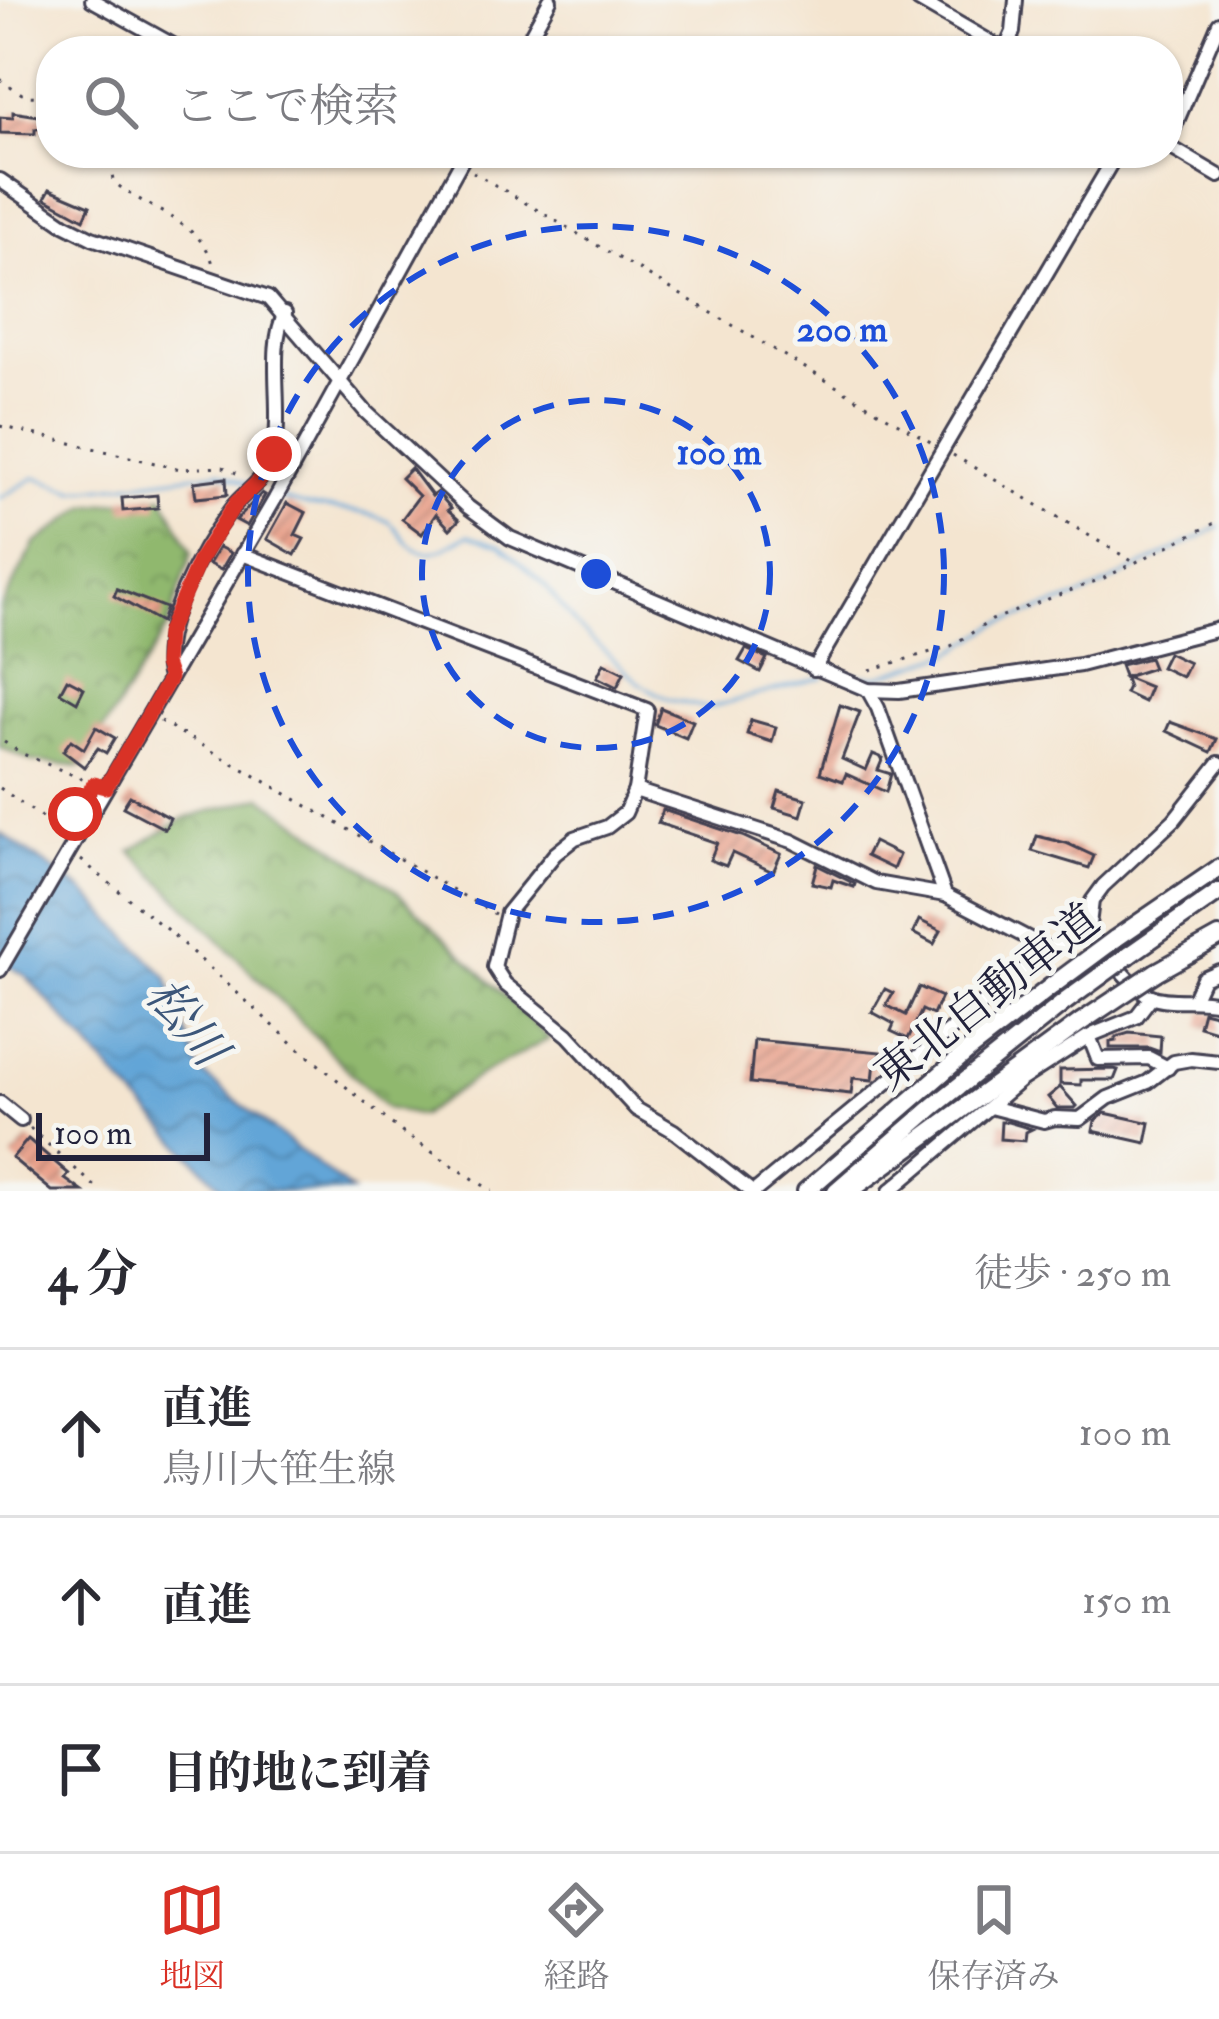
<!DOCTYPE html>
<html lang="ja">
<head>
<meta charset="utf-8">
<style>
	:root { --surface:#fff; --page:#f7f7f7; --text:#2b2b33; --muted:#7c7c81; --line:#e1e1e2; --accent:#d93025 }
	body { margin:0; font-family:"IM FELL Double Pica","Noto Serif JP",serif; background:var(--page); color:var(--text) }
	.scale { position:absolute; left:36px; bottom:30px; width:174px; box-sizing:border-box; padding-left:12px; border:6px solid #22223b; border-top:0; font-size:33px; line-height:42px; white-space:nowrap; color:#22223b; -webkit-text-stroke:9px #f6f6f2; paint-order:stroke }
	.stop { position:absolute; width:36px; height:36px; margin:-27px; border:9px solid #d93025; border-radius:50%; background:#fff }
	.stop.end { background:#d93025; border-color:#fff; box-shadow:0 3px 12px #0008 }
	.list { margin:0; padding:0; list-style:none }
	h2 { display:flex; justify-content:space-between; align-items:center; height:156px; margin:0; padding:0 48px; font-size:51px }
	h2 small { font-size:39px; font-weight:400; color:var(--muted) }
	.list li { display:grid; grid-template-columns:78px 1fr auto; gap:36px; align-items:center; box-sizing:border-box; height:168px; padding:0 48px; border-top:3px solid var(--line) }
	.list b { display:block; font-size:45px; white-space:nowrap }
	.list p { margin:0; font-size:39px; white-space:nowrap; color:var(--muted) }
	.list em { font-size:39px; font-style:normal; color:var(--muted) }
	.icon { flex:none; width:66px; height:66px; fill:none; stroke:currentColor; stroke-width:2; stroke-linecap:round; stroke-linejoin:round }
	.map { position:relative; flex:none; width:1219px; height:1191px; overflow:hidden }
	.search { position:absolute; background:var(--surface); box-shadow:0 3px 9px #0004; left:36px; right:36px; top:36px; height:132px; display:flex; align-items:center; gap:30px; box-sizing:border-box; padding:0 42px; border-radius:48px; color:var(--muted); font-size:45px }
	.sheet { height:660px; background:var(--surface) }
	nav { display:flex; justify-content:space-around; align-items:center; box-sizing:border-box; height:168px; border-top:3px solid var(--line); background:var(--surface); font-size:33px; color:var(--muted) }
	nav a { display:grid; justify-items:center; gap:6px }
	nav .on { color:var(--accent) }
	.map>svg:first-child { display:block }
</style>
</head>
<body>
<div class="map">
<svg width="1219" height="1191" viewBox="0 0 1219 1191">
	<defs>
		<pattern id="forest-crowns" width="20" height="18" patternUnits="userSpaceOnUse" patternTransform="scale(3)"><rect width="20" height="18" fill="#90b86e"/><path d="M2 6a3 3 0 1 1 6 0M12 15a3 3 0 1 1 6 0" fill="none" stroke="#75955c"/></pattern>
		<pattern id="water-waves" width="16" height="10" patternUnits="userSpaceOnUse" patternTransform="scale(3)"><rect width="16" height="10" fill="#62a5d7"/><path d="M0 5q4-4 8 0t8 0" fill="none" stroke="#5086b0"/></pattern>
		<pattern id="building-hatch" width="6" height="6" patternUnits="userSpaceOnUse" patternTransform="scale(3)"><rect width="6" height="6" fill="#e9a28c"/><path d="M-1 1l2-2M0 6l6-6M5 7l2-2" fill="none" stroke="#bc8474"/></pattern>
	</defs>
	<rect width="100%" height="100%" fill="#f6f6f2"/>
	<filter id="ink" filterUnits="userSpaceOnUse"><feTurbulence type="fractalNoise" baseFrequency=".00833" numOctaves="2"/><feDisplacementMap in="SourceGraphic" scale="24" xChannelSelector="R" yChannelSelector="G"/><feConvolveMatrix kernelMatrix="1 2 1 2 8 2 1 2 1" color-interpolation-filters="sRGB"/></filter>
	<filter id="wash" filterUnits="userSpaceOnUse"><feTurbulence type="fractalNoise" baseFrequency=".004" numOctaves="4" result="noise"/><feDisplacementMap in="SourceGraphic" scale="48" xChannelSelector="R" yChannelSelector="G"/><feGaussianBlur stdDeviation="2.7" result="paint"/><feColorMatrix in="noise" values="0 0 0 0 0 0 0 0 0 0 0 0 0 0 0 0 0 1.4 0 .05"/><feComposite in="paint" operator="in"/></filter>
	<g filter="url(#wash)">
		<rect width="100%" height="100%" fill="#f4e5d0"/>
		<g fill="url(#forest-crowns)" stroke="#596d54" stroke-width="3">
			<path d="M163 496 192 552 167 628 80 767 32 761 0 747V609L35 544 87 506Z"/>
			<path d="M262 797 394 889 549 1039 482 1074 420 1116 386 1108 131 851 185 818Z"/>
		</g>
		<path fill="url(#water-waves)" stroke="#426489" stroke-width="3" d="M0 833 83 890 167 977 199 1071 351 1191H225L126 1088 26 976 0 961Z"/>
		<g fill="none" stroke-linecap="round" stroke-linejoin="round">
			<g stroke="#62a5d7" stroke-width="3">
				<path d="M0 498 36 477 75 491 219 472 250 485"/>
				<path d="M281 498C313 511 350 506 383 519 401 525 404 550 426 552 439 554 457 540 469 535L501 546 543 583 575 624 642 685 670 700 708 708 823 677"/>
				<path d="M843 673 876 677 951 653 998 624 1082 596 1219 527"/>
			</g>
		</g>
		<g id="blocks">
			<g fill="url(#building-hatch)">
				<path d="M13 112 51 118V128L35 129V134L0 133V117L13 118Z"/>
				<path d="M50 189 90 206 84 219 45 198Z"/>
				<path d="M411 468 432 496 437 492 451 508 448 510 459 520 450 529 436 514 422 534 402 519 419 496 401 478Z"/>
				<path d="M226 478 227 495 196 498 194 482Z"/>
				<path d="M262 493 265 495 247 526 236 520Z"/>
				<path d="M157 495 158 508 123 511 122 498Z"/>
				<path d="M287 503 306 513 295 535 304 539 295 555 267 539Z"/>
				<path d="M219 547 231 553 221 570 209 564Z"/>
				<path d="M117 589 166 608 161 622 114 596Z"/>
				<path d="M746 649 767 658 760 672 739 661Z"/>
				<path d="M1168 653 1189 663 1182 677 1161 667Z"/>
				<path d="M1149 658 1153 668 1125 677 1150 687 1144 702 1125 693 1128 687 1120 665Z"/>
				<path d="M604 663 624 673 617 687 597 677Z"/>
				<path d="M67 679 84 688 77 702 60 692Z"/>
				<path d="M840 705 860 712 842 759 866 770 873 754 883 758 878 770 891 774 886 792 846 774 843 781 820 773Z"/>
				<path d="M661 708 693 721 686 738 655 725Z"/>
				<path d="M751 720 776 727 772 742 747 734Z"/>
				<path d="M1170 722 1217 739 1211 752 1166 731Z"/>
				<path d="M96 727 115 738 106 753 98 748 84 767 63 751 71 740 84 749Z"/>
				<path d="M779 791 806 799 801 816 774 808Z"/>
				<path d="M130 796 170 818 165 829 123 807Z"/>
				<path d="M663 810 742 836 781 854 773 872 732 853 726 866 710 860 717 843 658 823Z"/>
				<path d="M1037 836 1066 843 1094 856 1089 868 1032 851Z"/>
				<path d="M873 842 899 855 893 869 866 856Z"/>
				<path d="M817 865 855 884 854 887 833 880 831 887 812 883Z"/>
				<path d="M919 920 941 931 934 944 913 933Z"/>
				<path d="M919 987 941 997 933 1015 922 1010 908 1039 891 1031 894 1024 872 1012 885 989 893 993 886 1005 906 1015Z"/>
				<path d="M1203 1011 1219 1015V1032L1199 1026Z"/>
				<path d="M1129 1033 1161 1036 1160 1052 1149 1048H1110V1042L1116 1041V1037Z"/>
				<path d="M754 1040 881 1052 880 1063 875 1062 873 1080 853 1078 851 1094 750 1083Z"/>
				<path d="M1060 1070 1114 1069 1118 1070 1114 1080H1081V1085L1060 1084Z"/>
				<path d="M1060 1087 1077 1106 1075 1108H1057L1048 1097Z"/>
				<path d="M1105 1113 1150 1123 1146 1143 1093 1131 1095 1121Z"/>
				<path d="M1001 1122H1008L1032 1129 1026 1132 1025 1141 1000 1139Z"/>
				<path d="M28 1139 69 1174 65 1179 82 1191H52L12 1158Z"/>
			</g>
		</g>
	</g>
	<g filter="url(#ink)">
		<use href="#blocks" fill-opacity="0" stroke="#423f51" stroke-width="3"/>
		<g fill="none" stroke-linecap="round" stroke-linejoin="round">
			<g stroke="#423f51" stroke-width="18">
				<g id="minor">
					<path d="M92 0 184 51"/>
					<path d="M918 0 1006 51"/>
					<path d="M1005 50 1013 32 1016 0"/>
					<path d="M522 51 550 0"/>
					<path d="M1168 142 1219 23"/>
					<path d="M1168 146 1219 176"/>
					<path d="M0 180 64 224 92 238 268 298 366 412 468 507 510 538 868 690 899 691 1080 665 1219 629"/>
					<path d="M242 554 647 710 635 790 625 813 607 827 575 838 555 854 507 913 494 967 505 984 568 1035 636 1109 674 1131 751 1191"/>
					<path d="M814 669 1117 153"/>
					<path d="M169 678C155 630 202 548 231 509 242 494 259 485 268 468 289 428 264 353 285 313"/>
					<path d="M868 690 878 708 945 895 1049 949 1088 932"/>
					<path d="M1219 763 1174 820 1103 886 1092 901 1088 932C1103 948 1132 988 1150 996 1171 1004 1197 997 1219 1003"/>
					<path d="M635 790 792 841 876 883 945 895"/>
					<path d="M0 970 275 499 466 153"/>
					<path d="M1194 998 1203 978 1219 971"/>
					<path d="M1089 1036 1136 1017 1152 996"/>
					<path d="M0 1103 21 1120"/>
					<path d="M990 1107 1044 1121 1055 1118 1080 1119 1108 1098 1148 1082 1174 1062 1191 1059 1219 1062"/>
					<path d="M755 1191 1049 949"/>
					<path d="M890 1191 1021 1080 1089 1036 1098 1059 1149 1058 1168 1068"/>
				</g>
			</g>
			<g stroke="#423f51" stroke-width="22">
				<g id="highway">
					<path d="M1115 939 1219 868"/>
					<path d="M1129 955 1219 892"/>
					<path d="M1156 972 1219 937"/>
					<path d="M854 1188 1081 1022"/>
					<path d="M806 1191 970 1049 1053 985"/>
					<path d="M836 1191 934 1106 1066 1001"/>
				</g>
			</g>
			<g stroke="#423f51" stroke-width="3" stroke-dasharray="3 9" stroke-linecap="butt">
				<path d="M243 51 250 46 268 51"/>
				<path d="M0 79 25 96 51 97"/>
				<path d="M109 153 113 181C145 210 206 222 214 269"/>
				<path d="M473 172 934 444"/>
				<path d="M0 426 180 469 223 467 243 476"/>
				<path d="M953 455 1132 561"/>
				<path d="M870 670 951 646 992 620 1104 578 1219 521"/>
				<path d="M160 721 495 914"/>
				<path d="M4 742 23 754 92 783"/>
				<path d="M0 788 54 826 77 812"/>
				<path d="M54 826 61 841"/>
				<path d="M81 860 171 933 297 1047 403 1133 492 1191"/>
				<path d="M30 1128 100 1191"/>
			</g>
			<use href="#minor" stroke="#fff" stroke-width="12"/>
			<use href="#highway" stroke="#fff" stroke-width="16"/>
			<g stroke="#423f51" stroke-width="22" stroke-linecap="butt">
				<g id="highway-bridge">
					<path d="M1053 985 1115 939"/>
					<path d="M1066 1001 1129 955"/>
					<path d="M1081 1022 1156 972"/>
				</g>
			</g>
			<use href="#highway-bridge" stroke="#fff" stroke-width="16"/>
		</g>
	</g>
	<g fill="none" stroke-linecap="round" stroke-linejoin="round" filter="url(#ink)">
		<path stroke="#d93025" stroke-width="15" d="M75 814 94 784 106 787 170 678 165 664 167 634 200 559 235 504 261 479 274 454"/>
	</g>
	<g fill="none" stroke="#1d4ed8" stroke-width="6" stroke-dasharray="21 15">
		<circle cx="596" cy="574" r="174"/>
		<circle cx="596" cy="574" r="348"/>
	</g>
	<g text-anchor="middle" stroke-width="10" stroke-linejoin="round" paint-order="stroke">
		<g font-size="45" fill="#22223b" stroke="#f6f6f2">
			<text transform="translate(986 996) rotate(-38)" y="16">東北自動車道</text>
		</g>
		<g font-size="48" font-style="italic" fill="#3c5679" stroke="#f6f6f2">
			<text transform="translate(187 1021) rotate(51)" y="17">松川</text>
		</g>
	</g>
	<circle cx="596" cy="574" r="18" fill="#1d4ed8" stroke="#f6f6f2" stroke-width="6"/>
	<g font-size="36" text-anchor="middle" font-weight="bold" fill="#1d4ed8" stroke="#f6f6f2" stroke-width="10" stroke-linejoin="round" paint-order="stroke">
		<text x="842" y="341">200 m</text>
		<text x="719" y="464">100 m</text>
	</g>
</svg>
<div class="scale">100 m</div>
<div class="stop" style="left:75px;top:814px"></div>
<div class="stop end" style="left:274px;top:454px"></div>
<div class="search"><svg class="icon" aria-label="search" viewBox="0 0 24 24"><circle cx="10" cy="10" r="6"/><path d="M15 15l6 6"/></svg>ここで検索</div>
</div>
<section class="sheet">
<h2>4 分<small>徒歩 · 250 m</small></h2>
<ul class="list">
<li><svg class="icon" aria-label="ahead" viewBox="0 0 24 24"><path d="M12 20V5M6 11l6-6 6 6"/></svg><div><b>直進</b><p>鳥川大笹生線</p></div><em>100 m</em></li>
<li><svg class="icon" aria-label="ahead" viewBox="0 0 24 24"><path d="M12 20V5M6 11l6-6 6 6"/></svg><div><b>直進</b></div><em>150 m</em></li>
<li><svg class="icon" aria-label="arrive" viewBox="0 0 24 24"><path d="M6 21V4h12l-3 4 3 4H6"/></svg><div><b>目的地に到着</b></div></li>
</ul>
</section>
<nav>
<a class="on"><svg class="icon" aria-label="map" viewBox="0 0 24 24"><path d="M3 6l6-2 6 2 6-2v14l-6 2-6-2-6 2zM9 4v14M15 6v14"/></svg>地図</a>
<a><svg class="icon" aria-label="directions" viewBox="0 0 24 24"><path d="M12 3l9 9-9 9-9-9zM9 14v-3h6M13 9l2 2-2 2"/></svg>経路</a>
<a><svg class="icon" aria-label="saved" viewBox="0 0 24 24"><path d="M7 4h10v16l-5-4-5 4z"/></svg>保存済み</a>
</nav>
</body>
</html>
